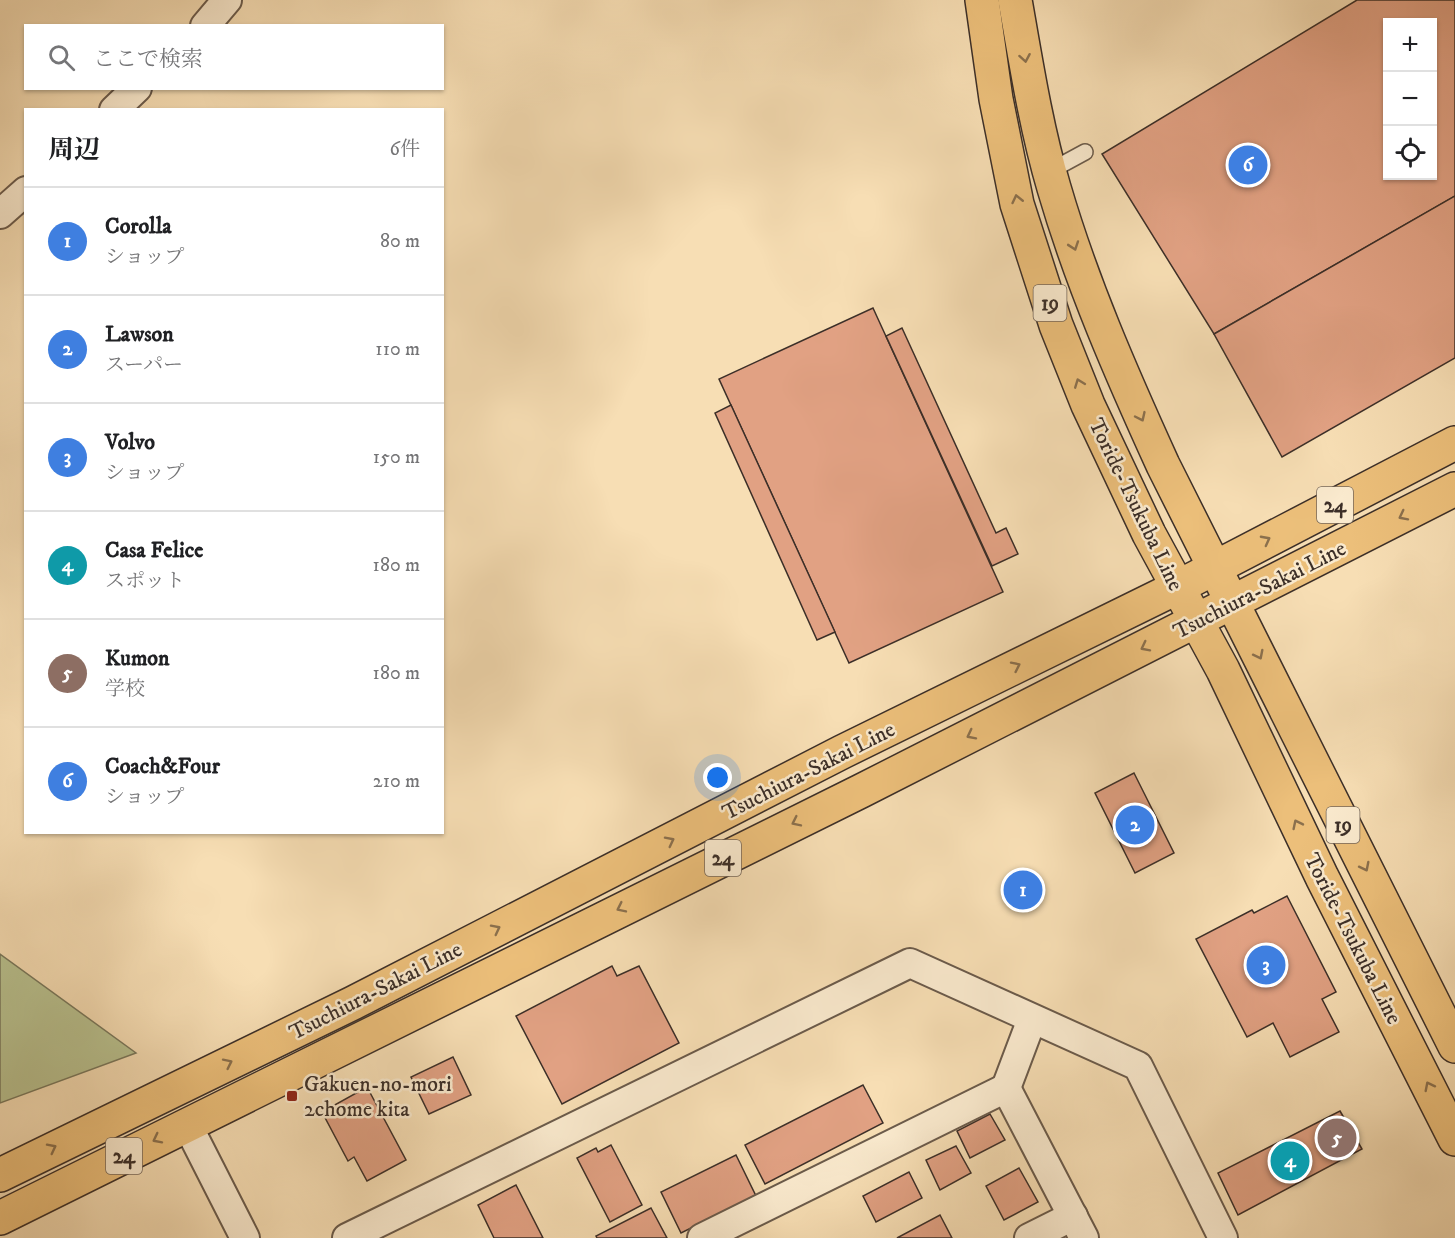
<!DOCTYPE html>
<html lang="ja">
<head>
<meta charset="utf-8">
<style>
	:root { --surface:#fff; --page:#f6f6f6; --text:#202124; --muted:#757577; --line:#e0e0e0; --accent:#8f2418 }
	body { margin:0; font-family:"IM FELL DW Pica","Noto Serif JP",serif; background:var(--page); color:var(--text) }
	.controls { position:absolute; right:18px; top:18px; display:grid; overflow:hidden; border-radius:0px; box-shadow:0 2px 4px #0004 }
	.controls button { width:54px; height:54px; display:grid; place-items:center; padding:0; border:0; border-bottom:2px solid var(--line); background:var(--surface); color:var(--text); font:30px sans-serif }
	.you { position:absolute; left:718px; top:778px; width:21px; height:21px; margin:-15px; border:4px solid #fff; border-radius:50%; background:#1a73e8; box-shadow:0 0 0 9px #1a73e833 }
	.badge { display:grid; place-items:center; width:39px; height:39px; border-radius:50%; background:var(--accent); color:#fff; font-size:20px; font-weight:700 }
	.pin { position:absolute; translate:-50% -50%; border:3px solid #fff; box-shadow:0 2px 6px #0006 }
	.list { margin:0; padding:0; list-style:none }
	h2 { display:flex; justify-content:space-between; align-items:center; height:78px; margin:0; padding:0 24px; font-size:26px }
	h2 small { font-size:20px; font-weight:400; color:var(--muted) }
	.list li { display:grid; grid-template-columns:39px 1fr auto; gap:18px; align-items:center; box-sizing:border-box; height:108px; padding:0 24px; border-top:2px solid var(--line) }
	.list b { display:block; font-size:22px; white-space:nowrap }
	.list p { margin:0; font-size:20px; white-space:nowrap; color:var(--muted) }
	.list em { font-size:20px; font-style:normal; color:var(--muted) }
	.icon { flex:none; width:33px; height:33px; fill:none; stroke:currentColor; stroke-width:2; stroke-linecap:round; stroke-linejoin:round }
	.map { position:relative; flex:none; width:1455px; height:1238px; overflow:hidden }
	.search { position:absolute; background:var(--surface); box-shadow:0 2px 4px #0004; left:24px; top:24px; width:420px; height:66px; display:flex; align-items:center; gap:15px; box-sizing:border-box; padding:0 21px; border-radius:0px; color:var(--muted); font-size:22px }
	.panel { position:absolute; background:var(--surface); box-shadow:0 2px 4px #0004; left:24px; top:108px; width:420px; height:726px; border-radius:0px }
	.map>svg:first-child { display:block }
</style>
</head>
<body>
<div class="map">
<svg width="1455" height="1238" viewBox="0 0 1455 1238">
	<rect width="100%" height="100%" fill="#f7deb4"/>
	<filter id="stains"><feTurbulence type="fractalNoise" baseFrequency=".00333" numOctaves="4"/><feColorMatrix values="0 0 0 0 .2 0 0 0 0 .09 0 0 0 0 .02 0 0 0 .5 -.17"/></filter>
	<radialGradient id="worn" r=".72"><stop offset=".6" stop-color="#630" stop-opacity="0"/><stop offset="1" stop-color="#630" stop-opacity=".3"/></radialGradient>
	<path fill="#b9c290" stroke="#7a785c" stroke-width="1.5" d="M0 954 136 1053 0 1103Z"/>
	<g fill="#e1a183" stroke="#3c2f28" stroke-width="1.5" fill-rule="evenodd">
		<path d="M1357 0H1455V196L1214 334 1102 154ZM1388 22H1432V176H1388Z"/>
		<path d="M1455 196V358L1282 457 1214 334Z"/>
		<path d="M873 308 1003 592 849 663 719 379Z"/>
		<path d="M902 328 996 533 1006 528 1018 554 992 566 886 336Z"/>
		<path d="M731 405 835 632 817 640 715 413Z"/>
		<path d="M1134 773 1174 853 1135 873 1095 793Z"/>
		<path d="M1287 896 1336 992 1322 999 1339 1032 1290 1057 1273 1023 1247 1037 1196 939 1252 910 1254 913Z"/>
		<path d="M612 966 617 976 639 966 679 1043 562 1104 516 1016Z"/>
		<path d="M453 1057 471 1095 429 1114 411 1077Z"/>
		<path d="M863 1085 883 1123 765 1184 745 1145Z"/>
		<path d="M367 1087 406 1160 367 1181 354 1157 348 1161 322 1112Z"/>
		<path d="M1340 1111 1362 1149 1238 1215 1218 1173Z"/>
		<path d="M990 1114 1005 1140 970 1158 957 1131Z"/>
		<path d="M611 1145 642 1205 610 1222 577 1158 596 1148 598 1152Z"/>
		<path d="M956 1146 971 1173 940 1190 926 1160Z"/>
		<path d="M736 1155 756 1196 681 1233 661 1192Z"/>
		<path d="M1019 1168 1038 1202 1004 1220 986 1186Z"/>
		<path d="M909 1172 922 1198 876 1222 863 1196Z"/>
		<path d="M516 1185 543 1238H494L478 1205Z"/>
		<path d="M651 1208 667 1238H597L596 1236Z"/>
		<path d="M940 1215 952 1238H897Z"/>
	</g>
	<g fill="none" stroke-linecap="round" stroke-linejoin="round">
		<g stroke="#6b5b4b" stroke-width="18">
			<path id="service" d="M1050 171 1085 152"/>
		</g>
		<g stroke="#6b5b4b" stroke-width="32">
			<g id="minor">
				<path d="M205 26 227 0"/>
				<path d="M114 110 137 88"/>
				<path d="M0 214 26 191"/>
				<path d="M1006 1088 1032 1019"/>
				<path d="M187 1124 245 1238"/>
				<path d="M347 1238 910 963 1138 1066 1223 1238"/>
				<path d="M702 1238 1006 1088 1084 1238"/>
				<path d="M1029 1238 1073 1216"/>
			</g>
		</g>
		<g stroke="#3c2f28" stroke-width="36">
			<g id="primary">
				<path d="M982 0 996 99 1017 204 1056 325 1088 405 1149 534 1223 670 1322 877 1455 1139"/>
				<path d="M1015 0C1026 63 1036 127 1054 188 1082 284 1122 375 1163 465L1455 1046"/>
				<path d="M0 1175 353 1003 842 752 1178 587 1455 443"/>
				<path d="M0 1218 861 791 1455 489"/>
			</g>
		</g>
		<use href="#service" stroke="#faeace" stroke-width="15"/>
		<use href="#minor" stroke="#faeace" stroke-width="28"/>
		<use href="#primary" stroke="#ecbf7a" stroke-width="33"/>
	</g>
	<defs><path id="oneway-chevron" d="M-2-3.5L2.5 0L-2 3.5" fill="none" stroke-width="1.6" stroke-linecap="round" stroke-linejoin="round" transform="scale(1.5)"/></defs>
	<g stroke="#8b704d">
		<use href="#oneway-chevron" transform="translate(1025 58) rotate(80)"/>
		<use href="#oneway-chevron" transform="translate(1017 199) rotate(-103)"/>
		<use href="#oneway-chevron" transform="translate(1074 246) rotate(71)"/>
		<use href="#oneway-chevron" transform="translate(1079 383) rotate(-111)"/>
		<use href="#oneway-chevron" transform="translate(1141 417) rotate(65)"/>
		<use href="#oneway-chevron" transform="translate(1403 516) rotate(153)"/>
		<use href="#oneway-chevron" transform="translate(1266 540) rotate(-28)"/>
		<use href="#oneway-chevron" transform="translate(1145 647) rotate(153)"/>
		<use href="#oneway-chevron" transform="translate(1259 655) rotate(63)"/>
		<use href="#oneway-chevron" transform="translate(1016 666) rotate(-26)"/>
		<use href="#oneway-chevron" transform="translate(971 735) rotate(153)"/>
		<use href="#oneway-chevron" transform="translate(796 822) rotate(154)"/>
		<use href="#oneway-chevron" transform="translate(1297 824) rotate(-116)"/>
		<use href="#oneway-chevron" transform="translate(670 841) rotate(-27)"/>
		<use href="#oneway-chevron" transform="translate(1365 867) rotate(63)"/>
		<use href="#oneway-chevron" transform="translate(621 908) rotate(154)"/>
		<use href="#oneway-chevron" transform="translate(496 929) rotate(-27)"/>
		<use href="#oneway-chevron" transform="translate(228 1063) rotate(-26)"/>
		<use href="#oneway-chevron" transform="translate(1429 1086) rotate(-117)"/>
		<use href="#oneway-chevron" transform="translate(157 1139) rotate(153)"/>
		<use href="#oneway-chevron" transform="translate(52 1148) rotate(-27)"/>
	</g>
	<rect fill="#8f2418" stroke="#faeace" stroke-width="2" x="286" y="1090" width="12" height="12" rx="3"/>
	<g text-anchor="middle" stroke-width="5" stroke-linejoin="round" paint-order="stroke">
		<g fill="#faeace" stroke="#75675a" stroke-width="1.5">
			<rect x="1033.5" y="285" width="33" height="36" rx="4.5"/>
			<rect x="1317" y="487" width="36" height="36" rx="4.5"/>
			<rect x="1326.5" y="807" width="33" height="36" rx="4.5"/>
			<rect x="705" y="840" width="36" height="36" rx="4.5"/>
			<rect x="106" y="1138" width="36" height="36" rx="4.5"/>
		</g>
		<g font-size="21" font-weight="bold" fill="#3c2f28">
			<text x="1050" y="310">19</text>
			<text x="1335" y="512">24</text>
			<text x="1343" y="832">19</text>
			<text x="723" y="865">24</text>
			<text x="124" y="1163">24</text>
		</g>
		<g font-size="22" fill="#3c2f28" stroke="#faeace">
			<text transform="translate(1137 504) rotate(64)" y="8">Toride-Tsukuba Line</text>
			<text transform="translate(1259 589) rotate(-27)" y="8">Tsuchiura-Sakai Line</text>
			<text transform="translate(808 770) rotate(-27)" y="8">Tsuchiura-Sakai Line</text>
			<text transform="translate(1354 938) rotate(63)" y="8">Toride-Tsukuba Line</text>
			<text transform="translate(375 990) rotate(-27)" y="8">Tsuchiura-Sakai Line</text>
		</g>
		<g font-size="22" fill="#3c2f28" stroke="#faeace" text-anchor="start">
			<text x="304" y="1091">Gakuen-no-mori<tspan x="304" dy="25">2chome kita</tspan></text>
		</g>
	</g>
	<rect width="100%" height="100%" filter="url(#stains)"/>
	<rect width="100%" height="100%" fill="url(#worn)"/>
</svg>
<div class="controls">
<button>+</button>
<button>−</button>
<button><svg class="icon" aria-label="locate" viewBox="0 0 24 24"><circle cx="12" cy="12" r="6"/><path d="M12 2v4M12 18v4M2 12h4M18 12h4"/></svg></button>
</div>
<div class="you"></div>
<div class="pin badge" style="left:1023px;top:890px;background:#3f7fe0">1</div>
<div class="pin badge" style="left:1135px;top:825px;background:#3f7fe0">2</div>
<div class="pin badge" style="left:1266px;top:965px;background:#3f7fe0">3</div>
<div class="pin badge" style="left:1290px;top:1161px;background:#0f9aa8">4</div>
<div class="pin badge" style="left:1337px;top:1138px;background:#8d6e63">5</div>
<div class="pin badge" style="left:1248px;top:165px;background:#3f7fe0">6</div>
<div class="search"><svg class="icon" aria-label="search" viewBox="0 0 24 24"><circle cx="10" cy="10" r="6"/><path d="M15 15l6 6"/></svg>ここで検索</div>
<section class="panel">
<h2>周辺<small>6件</small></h2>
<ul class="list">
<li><span class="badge" style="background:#3f7fe0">1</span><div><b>Corolla</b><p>ショップ</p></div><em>80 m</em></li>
<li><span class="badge" style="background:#3f7fe0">2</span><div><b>Lawson</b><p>スーパー</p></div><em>110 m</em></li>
<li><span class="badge" style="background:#3f7fe0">3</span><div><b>Volvo</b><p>ショップ</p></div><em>150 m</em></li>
<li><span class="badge" style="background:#0f9aa8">4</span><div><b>Casa Felice</b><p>スポット</p></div><em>180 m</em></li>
<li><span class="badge" style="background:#8d6e63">5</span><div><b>Kumon</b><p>学校</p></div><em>180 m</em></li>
<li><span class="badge" style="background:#3f7fe0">6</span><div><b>Coach&amp;Four</b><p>ショップ</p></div><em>210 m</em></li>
</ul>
</section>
</div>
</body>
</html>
